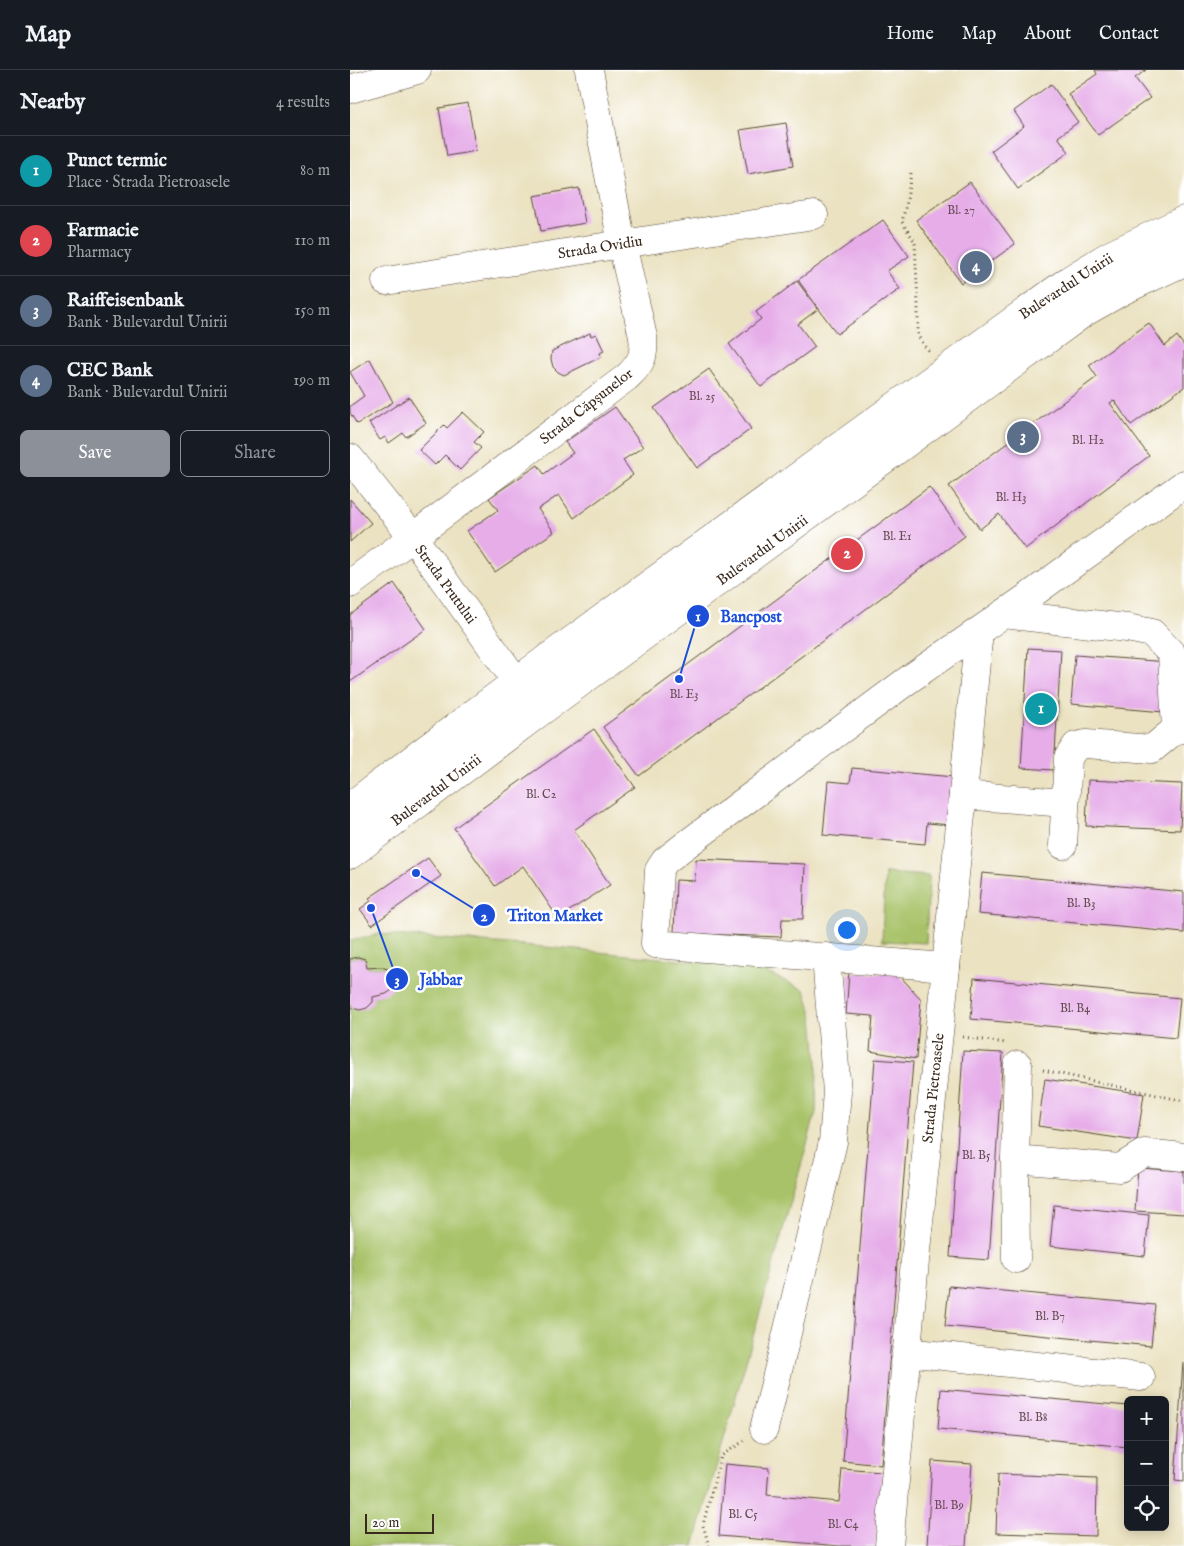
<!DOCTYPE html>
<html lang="en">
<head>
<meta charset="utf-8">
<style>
	:root { --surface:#171b24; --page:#20242c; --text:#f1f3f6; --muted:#9ea1a6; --line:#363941; --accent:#8c9099 }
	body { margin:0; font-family:"IM FELL English",serif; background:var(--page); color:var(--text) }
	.controls { position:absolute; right:15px; bottom:15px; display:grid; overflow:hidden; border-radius:8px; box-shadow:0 2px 12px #0003 }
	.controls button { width:45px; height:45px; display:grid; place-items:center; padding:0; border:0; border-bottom:1px solid var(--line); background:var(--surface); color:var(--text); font:25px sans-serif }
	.scale { position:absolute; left:15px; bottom:12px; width:69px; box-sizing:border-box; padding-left:5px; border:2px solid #3b2a1e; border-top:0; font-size:14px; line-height:18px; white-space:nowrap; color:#3b2a1e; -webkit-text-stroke:4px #fff; paint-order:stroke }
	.you { position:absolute; left:496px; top:859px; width:18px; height:18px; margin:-12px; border:4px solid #fff; border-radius:50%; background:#1a73e8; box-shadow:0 0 0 8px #1a73e833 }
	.badge { display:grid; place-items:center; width:32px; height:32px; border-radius:50%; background:var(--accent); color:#fff; font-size:16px; font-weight:700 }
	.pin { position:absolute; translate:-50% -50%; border:2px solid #fff; box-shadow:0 1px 5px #0006 }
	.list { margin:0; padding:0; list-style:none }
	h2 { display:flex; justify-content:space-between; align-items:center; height:65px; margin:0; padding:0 20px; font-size:21px }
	h2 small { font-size:16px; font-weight:400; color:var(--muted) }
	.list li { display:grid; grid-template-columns:32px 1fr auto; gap:15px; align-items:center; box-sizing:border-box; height:70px; padding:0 20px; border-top:1px solid var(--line) }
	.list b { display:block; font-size:19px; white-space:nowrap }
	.list p { margin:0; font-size:16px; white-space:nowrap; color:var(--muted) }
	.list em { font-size:16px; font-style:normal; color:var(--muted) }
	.actions { display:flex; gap:10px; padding:15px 20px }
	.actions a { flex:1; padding:11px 0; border:1px solid var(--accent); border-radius:8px; text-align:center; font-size:18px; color:var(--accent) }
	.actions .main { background:var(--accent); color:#fff }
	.icon { flex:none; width:28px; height:28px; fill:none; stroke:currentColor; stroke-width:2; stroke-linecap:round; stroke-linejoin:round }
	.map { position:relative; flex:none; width:834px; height:1476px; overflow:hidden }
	header { display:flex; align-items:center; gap:30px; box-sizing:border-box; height:70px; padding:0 25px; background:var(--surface); border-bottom:1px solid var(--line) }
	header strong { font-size:24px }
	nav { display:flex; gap:28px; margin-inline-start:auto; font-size:18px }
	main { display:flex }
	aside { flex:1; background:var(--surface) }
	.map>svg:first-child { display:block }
</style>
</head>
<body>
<header>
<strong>Map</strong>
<nav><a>Home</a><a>Map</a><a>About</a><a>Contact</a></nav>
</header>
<main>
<aside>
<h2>Nearby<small>4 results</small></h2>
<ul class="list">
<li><span class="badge" style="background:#0f9aa8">1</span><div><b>Punct termic</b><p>Place · Strada Pietroasele</p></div><em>80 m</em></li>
<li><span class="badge" style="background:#e0444e">2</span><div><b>Farmacie</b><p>Pharmacy</p></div><em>110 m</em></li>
<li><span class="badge" style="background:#5c6f8a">3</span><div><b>Raiffeisenbank</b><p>Bank · Bulevardul Unirii</p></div><em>150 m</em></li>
<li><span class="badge" style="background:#5c6f8a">4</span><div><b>CEC Bank</b><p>Bank · Bulevardul Unirii</p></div><em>190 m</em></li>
</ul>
<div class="actions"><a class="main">Save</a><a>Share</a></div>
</aside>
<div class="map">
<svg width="834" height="1476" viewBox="0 0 834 1476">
	<rect width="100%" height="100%" fill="#fff"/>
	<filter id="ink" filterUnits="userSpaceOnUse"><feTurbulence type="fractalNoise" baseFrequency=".02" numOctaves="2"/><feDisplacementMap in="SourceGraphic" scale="10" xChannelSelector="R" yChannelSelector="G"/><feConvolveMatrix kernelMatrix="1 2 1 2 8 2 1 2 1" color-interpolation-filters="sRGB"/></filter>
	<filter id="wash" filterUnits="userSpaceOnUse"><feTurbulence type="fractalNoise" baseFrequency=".0096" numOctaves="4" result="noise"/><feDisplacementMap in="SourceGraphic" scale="20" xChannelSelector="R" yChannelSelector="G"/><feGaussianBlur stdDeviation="1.12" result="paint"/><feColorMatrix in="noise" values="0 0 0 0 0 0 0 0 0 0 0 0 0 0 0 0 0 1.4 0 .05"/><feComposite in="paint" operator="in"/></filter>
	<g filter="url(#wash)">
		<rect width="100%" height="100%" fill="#ebe2c1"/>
		<g fill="#a7c268" stroke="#717643">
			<path d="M535 803 579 806 576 873 532 871Z"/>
			<path d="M29 864 185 876 404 897 455 920 463 947 467 992 466 1042 344 1476H0V933L2 938C12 941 21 938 23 927 42 922 50 918 38 899L30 897 17 898 15 889 8 887 0 889V871Z"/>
		</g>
		<g id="blocks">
			<g fill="#e6ade9">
				<path d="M745 0H796L785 8 800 28 748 65 718 24 747 4Z"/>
				<path d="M701 14 728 52 708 67 719 82 668 119 641 81 674 56 664 41Z"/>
				<path d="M118 33 126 81 97 86 89 38Z"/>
				<path d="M436 53 443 96 398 104 390 60Z"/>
				<path d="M620 112 665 174 611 213 566 150Z"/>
				<path d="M229 118 235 153 191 161 184 126Z"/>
				<path d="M533 150 559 186 537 201 550 219 487 264 448 210Z"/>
				<path d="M447 211 468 239 448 254 465 277 411 317 379 274 411 249 406 242Z"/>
				<path d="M799 253 815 276 827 266 834 276V317L781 355 764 330 760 333 799 386 675 479 649 444 630 459 599 416 747 307 739 295Z"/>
				<path d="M240 263 241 266 246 264 254 281 250 283 251 287 214 305 208 302 203 297 201 289 202 281Z"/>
				<path d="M20 289 43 332 7 354 0 343V336L14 326 0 302Z"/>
				<path d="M359 299 401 359 347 398 304 338Z"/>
				<path d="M59 327 76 353 56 367 53 363 39 373 35 367 30 370 19 353Z"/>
				<path d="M265 337 293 377 273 390 283 405 224 448 209 425 188 439 204 462 145 502 117 461 148 440 139 428 188 395 194 404 223 383 215 372Z"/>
				<path d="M113 342 134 362 124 372 131 378 110 400 95 385 85 395 69 380 94 355 97 358Z"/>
				<path d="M579 417 615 466 289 706 253 657Z"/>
				<path d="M0 429 21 453 0 472Z"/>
				<path d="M44 513 76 559 0 612V545Z"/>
				<path d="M678 578 711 580 704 700 671 698Z"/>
				<path d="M725 585 818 592 814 642 721 634Z"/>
				<path d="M244 659 285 717 224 760 260 815 208 848 173 796 145 816 104 758Z"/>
				<path d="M502 698 604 707 601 755 577 753 575 774 473 765 478 711 500 713Z"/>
				<path d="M738 710 832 714 830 760 736 756Z"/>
				<path d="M78 788 91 806 22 855 10 839 21 831 19 828Z"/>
				<path d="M346 789 455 794 453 849H432L431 867 324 863 326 810 345 811Z"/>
				<path d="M632 803 834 822V863L628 844Z"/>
				<path d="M8 887 15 889 17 898 30 897 38 899 44 907V914L42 920 36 924 23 927V932L17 938 10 940 2 938 0 933V889Z"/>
				<path d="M499 903 548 904 571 929 566 989 520 981 523 946 496 944Z"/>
				<path d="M624 908 830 928 826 968 621 949Z"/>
				<path d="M613 981 653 983 639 1190 600 1187Z"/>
				<path d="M525 989 563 992 531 1395 493 1391Z"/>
				<path d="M695 1009 794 1024 787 1071 688 1056Z"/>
				<path d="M788 1098 834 1101V1144L785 1141Z"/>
				<path d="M704 1135 799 1145 795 1186 700 1176Z"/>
				<path d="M599 1216 805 1235 801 1276 595 1256Z"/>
				<path d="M833 1292H834V1411L825 1410Z"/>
				<path d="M591 1319 778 1336V1377L588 1359Z"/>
				<path d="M582 1391 622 1394 616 1476H577Z"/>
				<path d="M375 1394 419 1398 417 1425 489 1432 492 1399 532 1402 526 1476H490L369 1466Z"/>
				<path d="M648 1404 747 1408 746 1466 646 1463Z"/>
			</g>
		</g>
	</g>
	<g filter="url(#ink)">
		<use href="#blocks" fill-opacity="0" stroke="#554636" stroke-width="1"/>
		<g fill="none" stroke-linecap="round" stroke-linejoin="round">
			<g stroke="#554636" stroke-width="29">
				<g id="minor">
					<path d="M0 19 67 0"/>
					<path d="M36 211 272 174 464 145"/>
					<path d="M0 388 63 467 179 629"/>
					<path d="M0 514 277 307C291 294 295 286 293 267L272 174 239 0"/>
					<path d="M653 544 777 558 802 563 822 584 826 659"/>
					<path d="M613 725 715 733"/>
					<path d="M0 760 338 510 726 226 766 202 834 171"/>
					<path d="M713 775 718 688 726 676 736 674 802 679 826 659H834"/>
					<path d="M596 897 305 874 309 800 315 791 333 777 558 610 675 529 834 414"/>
					<path d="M665 1089 668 995"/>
					<path d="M666 1189 665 1089 770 1098 794 1083 834 1087"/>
					<path d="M556 1282 791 1307"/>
					<path d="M414 1359 483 1072 487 1022 476 887"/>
					<path d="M539 1476 566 1180 596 897 629 561"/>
				</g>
			</g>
			<g stroke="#554636" stroke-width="29">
				<g id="major">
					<path d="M0 736 196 589 719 210 758 186 834 150"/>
					<path d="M0 785 189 643 735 242 774 220 834 192"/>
				</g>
			</g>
			<g stroke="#554636" stroke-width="3" stroke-dasharray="1 4" stroke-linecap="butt">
				<path d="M561 103 557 130 552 152 565 172 568 234V266L579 282"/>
				<path d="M613 967 656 973"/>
				<path d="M693 1000 834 1031"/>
				<path d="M359 1476 353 1455 371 1386 394 1371"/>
			</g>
			<use href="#minor" stroke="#fff" stroke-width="28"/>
			<use href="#major" stroke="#fff" stroke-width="28"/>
		</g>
	</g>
	<g text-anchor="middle" stroke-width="5" stroke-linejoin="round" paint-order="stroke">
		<g font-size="12" fill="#664b51">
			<text x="611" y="144">Bl. 27</text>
			<text x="352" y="330">Bl. 25</text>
			<text x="738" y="374">Bl. H2</text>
			<text x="661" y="431">Bl. H3</text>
			<text x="547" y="470">Bl. E1</text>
			<text x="334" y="628">Bl. E3</text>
			<text x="191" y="728">Bl. C2</text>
			<text x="731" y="837">Bl. B3</text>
			<text x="725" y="942">Bl. B4</text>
			<text x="626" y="1089">Bl. B5</text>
			<text x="700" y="1250">Bl. B7</text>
			<text x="683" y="1351">Bl. B8</text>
			<text x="599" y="1439">Bl. B9</text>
			<text x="393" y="1448">Bl. C5</text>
			<text x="493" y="1458">Bl. C4</text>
		</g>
		<g font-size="15" fill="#3b2a1e" stroke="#fff">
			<text transform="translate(250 177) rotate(-9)" y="5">Strada Ovidiu</text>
			<text transform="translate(716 216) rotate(-33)" y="5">Bulevardul Unirii</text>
			<text transform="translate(236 336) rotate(-38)" y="5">Strada Căpșunelor</text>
			<text transform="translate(412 480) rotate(-36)" y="5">Bulevardul Unirii</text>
			<text transform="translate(96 514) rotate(54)" y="5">Strada Prutului</text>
			<text transform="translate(86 720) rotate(-37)" y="5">Bulevardul Unirii</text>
			<text transform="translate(583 1018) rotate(-84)" y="5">Strada Pietroasele</text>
		</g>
	</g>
	<path fill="none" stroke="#1d4ed8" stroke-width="2" d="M329 609L348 546M66 803L134 845M21 838L47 909"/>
	<g fill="#1d4ed8" stroke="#fff" stroke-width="2">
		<circle cx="329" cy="609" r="5"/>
		<circle cx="66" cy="803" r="5"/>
		<circle cx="21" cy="838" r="5"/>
		<circle cx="348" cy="546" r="12"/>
		<circle cx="134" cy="845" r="12"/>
		<circle cx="47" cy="909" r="12"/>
	</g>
	<g font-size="15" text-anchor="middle" font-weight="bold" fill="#fff">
		<text x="348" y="551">1</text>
		<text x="134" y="851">2</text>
		<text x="47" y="915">3</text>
	</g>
	<g font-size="16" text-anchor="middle" font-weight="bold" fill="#1d4ed8" stroke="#fff" stroke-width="5" stroke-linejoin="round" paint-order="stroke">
		<text x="401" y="552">Bancpost</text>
		<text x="205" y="851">Triton Market</text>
		<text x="91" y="915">Jabbar</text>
	</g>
</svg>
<div class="controls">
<button>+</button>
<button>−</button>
<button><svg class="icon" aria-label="locate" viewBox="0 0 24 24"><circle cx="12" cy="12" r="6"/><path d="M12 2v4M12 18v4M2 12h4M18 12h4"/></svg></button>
</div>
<div class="scale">20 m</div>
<div class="you"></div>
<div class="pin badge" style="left:691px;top:639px;background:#0f9aa8">1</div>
<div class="pin badge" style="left:497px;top:484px;background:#e0444e">2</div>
<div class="pin badge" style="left:673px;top:367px;background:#5c6f8a">3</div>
<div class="pin badge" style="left:626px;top:197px;background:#5c6f8a">4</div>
</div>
</main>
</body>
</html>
